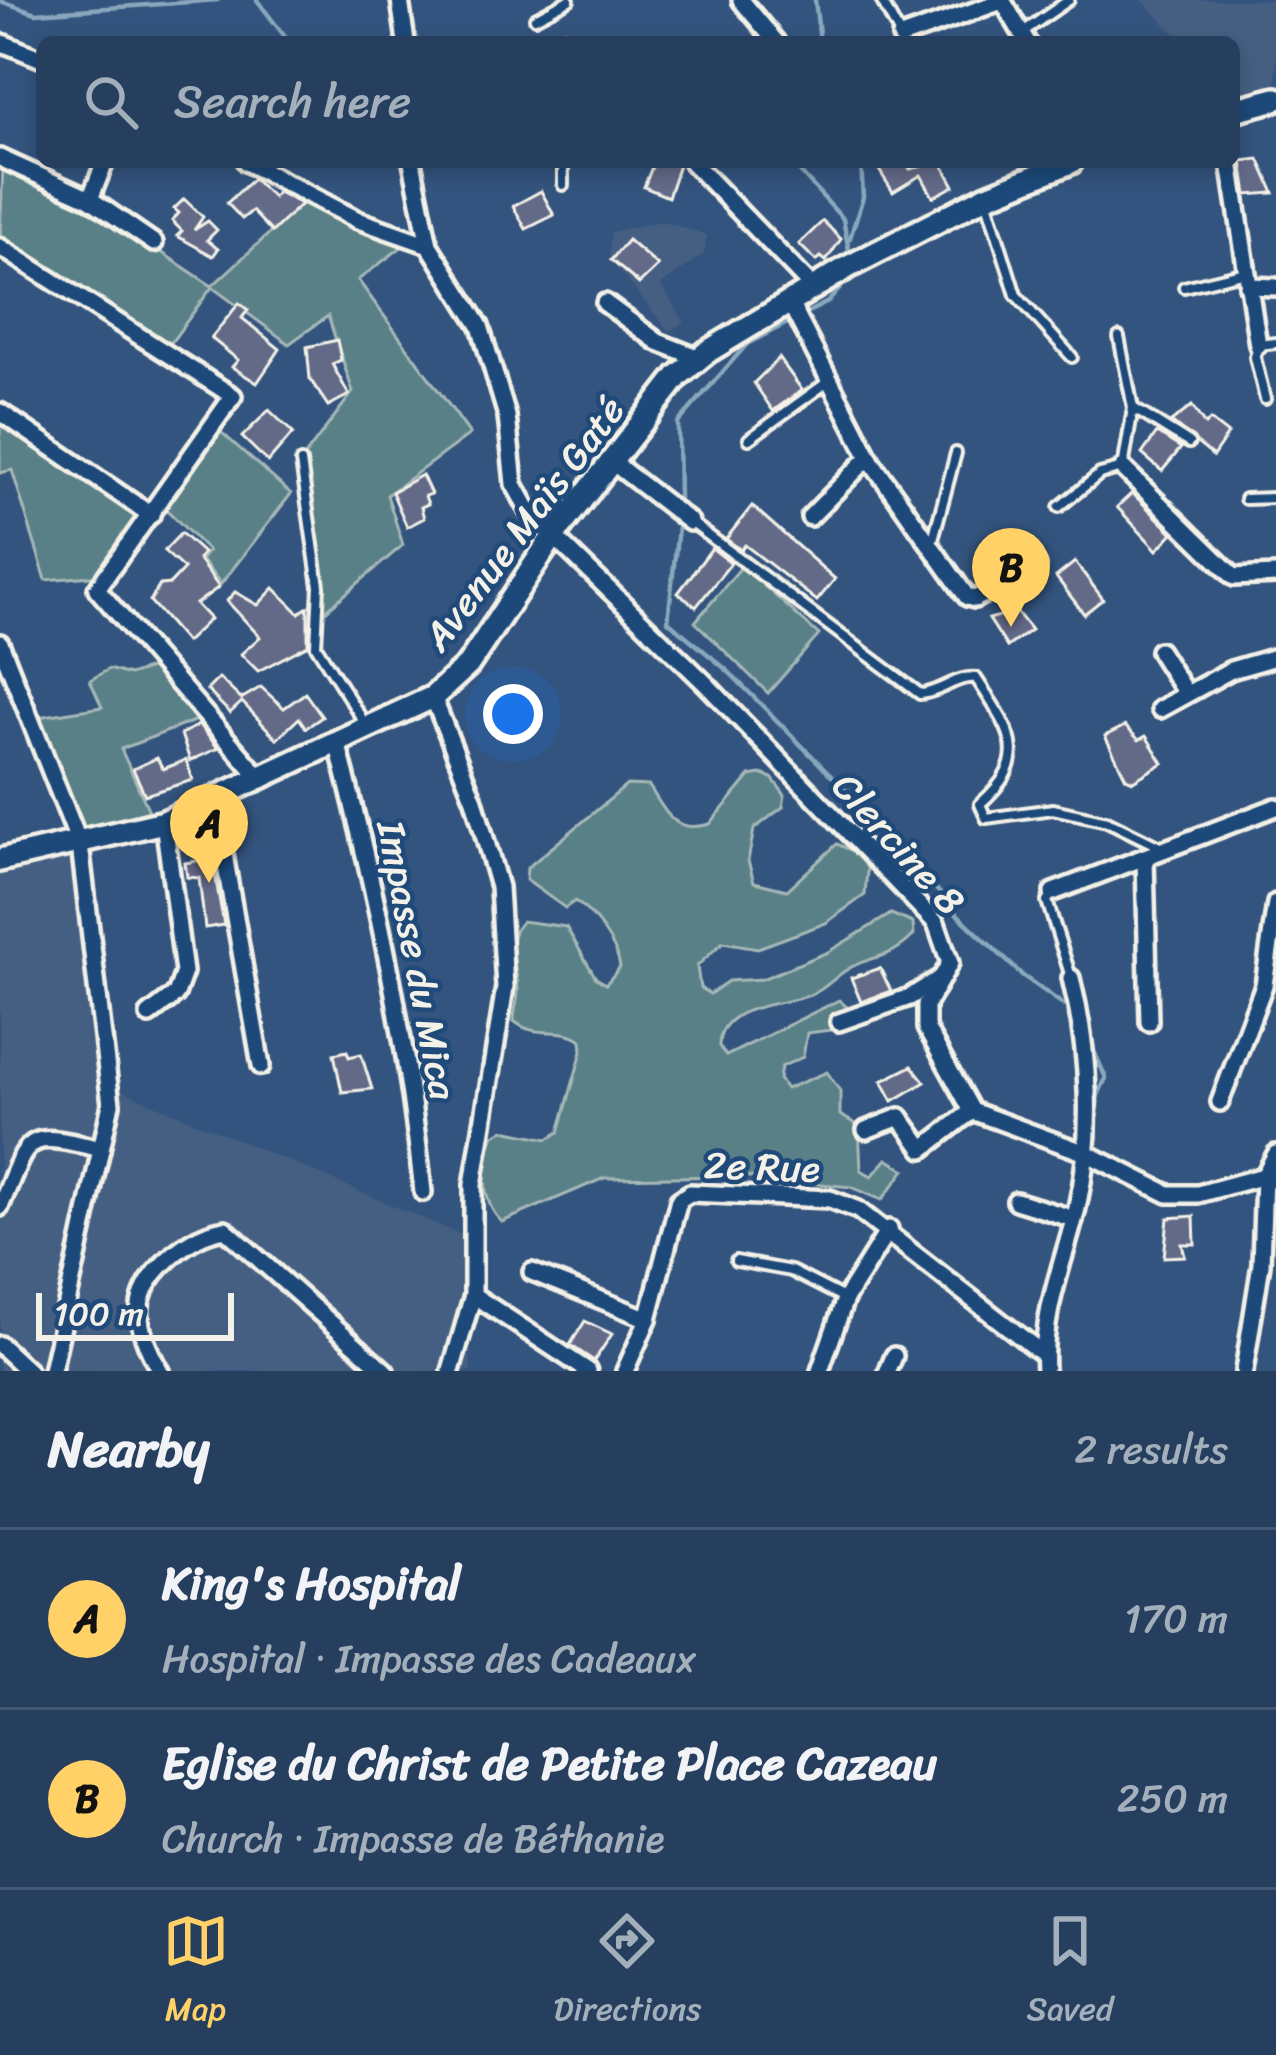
<!DOCTYPE html>
<html lang="en">
<head>
<meta charset="utf-8">
<style>
	:root { --surface:#263f5e; --page:#2e4664; --text:#f1f3f6; --muted:#a4afbc; --line:#425873; --accent:#ffd166 }
	body { margin:0; font-family:Sriracha,sans-serif; background:var(--page); color:var(--text) }
	.scale { position:absolute; left:36px; bottom:30px; width:198px; box-sizing:border-box; padding-left:12px; border:6px solid #f4f1e8; border-top:0; font-size:33px; line-height:42px; white-space:nowrap; color:#f4f1e8; -webkit-text-stroke:9px #1f4a7a; paint-order:stroke }
	.you { position:absolute; left:513px; top:714px; width:42px; height:42px; margin:-30px; border:9px solid #fff; border-radius:50%; background:#1a73e8; box-shadow:0 0 0 18px #1a73e833 }
	.badge { display:grid; place-items:center; width:78px; height:78px; border-radius:50%; background:var(--accent); color:#111; font-size:39px; font-weight:700 }
	.pin { position:absolute; translate:-50% -99px; filter:drop-shadow(0 3px 6px #0008) }
	.pin::after { content:''; position:absolute; top:63px; width:42px; height:36px; background:inherit; clip-path:polygon(0 0,100% 0,50% 100%) }
	.list { margin:0; padding:0; list-style:none }
	h2 { display:flex; justify-content:space-between; align-items:center; height:156px; margin:0; padding:0 48px; font-size:51px }
	h2 small { font-size:39px; font-weight:400; color:var(--muted) }
	.list li { display:grid; grid-template-columns:78px 1fr auto; gap:36px; align-items:center; box-sizing:border-box; height:180px; padding:0 48px; border-top:3px solid var(--line) }
	.list b { display:block; font-size:45px; white-space:nowrap }
	.list p { margin:0; font-size:39px; white-space:nowrap; color:var(--muted) }
	.list em { font-size:39px; font-style:normal; color:var(--muted) }
	.icon { flex:none; width:66px; height:66px; fill:none; stroke:currentColor; stroke-width:2; stroke-linecap:round; stroke-linejoin:round }
	.map { position:relative; flex:none; width:1276px; height:1371px; overflow:hidden }
	.search { position:absolute; background:var(--surface); box-shadow:0 6px 18px #0003; left:36px; right:36px; top:36px; height:132px; display:flex; align-items:center; gap:30px; box-sizing:border-box; padding:0 42px; border-radius:18px; color:var(--muted); font-size:45px }
	.sheet { height:516px; background:var(--surface) }
	nav { display:flex; justify-content:space-around; align-items:center; box-sizing:border-box; height:168px; border-top:3px solid var(--line); background:var(--surface); font-size:33px; color:var(--muted) }
	nav a { display:grid; justify-items:center; gap:6px }
	nav .on { color:var(--accent) }
	.map>svg:first-child { display:block }
</style>
</head>
<body>
<div class="map">
<svg width="1276" height="1371" viewBox="0 0 1276 1371">
	<rect width="100%" height="100%" fill="#33547e"/>
	<filter id="ink" filterUnits="userSpaceOnUse"><feTurbulence type="fractalNoise" baseFrequency=".00833" numOctaves="2"/><feDisplacementMap in="SourceGraphic" scale="24" xChannelSelector="R" yChannelSelector="G"/><feConvolveMatrix kernelMatrix="1 2 1 2 8 2 1 2 1" color-interpolation-filters="sRGB"/></filter>
	<g filter="url(#ink)">
		<g fill="#455e83">
			<path d="M1142 0H1276V85L1235 95 1234 42H1183Z"/>
			<path d="M661 221 707 235 704 254 661 285 685 323 669 331 609 259 611 232Z"/>
			<path d="M83 853 114 1087 462 1235 471 1371H0V872Z"/>
		</g>
		<g fill="#598086" stroke="#a6b8b7" stroke-width="3">
			<path d="M3 165 92 206 212 286 309 197 408 242 358 280 470 434 387 495 403 545 322 614 319 542 304 484V457L353 392 328 316 289 344 212 287 170 344 0 241Z"/>
			<path d="M0 419 141 520 102 575 46 580 12 470 0 473Z"/>
			<path d="M221 432 291 494 221 584 201 560 208 551 166 509Z"/>
			<path d="M742 566 819 635 768 693 695 622Z"/>
			<path d="M157 666 202 718 121 749 149 811 83 830 32 718 102 707 90 680 109 669 129 675Z"/>
			<path d="M761 774 772 778 785 795 783 807 754 829 748 861 754 882 787 890 837 844 868 858 865 895 826 923 758 948 723 942 697 966 700 988 710 994 728 981 762 979 828 952 891 914 913 923 914 935C889 961 875 953 848 969 834 977 826 989 810 995 782 1006 720 1003 719 1046L726 1056 839 1000 857 1016 855 1027 807 1033 803 1057 781 1067 779 1079 786 1089 827 1072 840 1091V1115L859 1126 861 1170 872 1176 887 1159 905 1170 882 1200 851 1187 739 1176 604 1178 502 1222C479 1201 483 1162 494 1135L504 1130 548 1139 559 1132 582 1051 581 1040C561 1025 536 1040 514 1021 514 1009 518 1002 518 990 518 964 502 942 522 921L566 927 596 978 606 984 620 967C617 944 594 914 575 901L565 908 526 880 527 868 627 785 649 786C667 814 674 834 710 824L750 776Z"/>
		</g>
		<g fill="none" stroke-linecap="round" stroke-linejoin="round">
			<g stroke="#8aa8bd" stroke-width="4.5">
				<path d="M257 0 289 42"/>
				<path d="M815 0 820 42"/>
				<path d="M0 1 36 13 218 0"/>
				<path d="M548 42 563 30 606 42"/>
				<path d="M791 162 843 219 850 256"/>
				<path d="M850 238 863 197 861 162"/>
				<path d="M804 314 828 302 850 277"/>
				<path d="M679 506 678 423 747 344 793 320"/>
				<path d="M679 518 668 621 728 671 894 839 959 916 1023 976 1071 1010"/>
				<path d="M1089 1040 1106 1078 1093 1106"/>
				<path d="M1062 1288 1083 1223 1091 1165"/>
				<path d="M1053 1328 1055 1371"/>
			</g>
		</g>
		<g fill="#636a88" stroke="#f4f1e8" stroke-width="3">
			<path d="M1259 159 1274 193 1247 195 1242 161Z"/>
			<path d="M654 162H680L668 197 644 187Z"/>
			<path d="M874 162H906L910 169 941 162 954 186 933 197 921 175 893 192Z"/>
			<path d="M253 179 273 197 278 192 301 204 272 232 252 211 242 219 227 203Z"/>
			<path d="M541 191 554 215 526 229 513 206Z"/>
			<path d="M184 199 203 217 194 230 208 221 217 230 207 240 218 249 213 256 177 236 182 231 172 221 179 213 174 209Z"/>
			<path d="M823 221 841 239 826 261 821 257 816 261 799 244Z"/>
			<path d="M628 240 658 266 639 284 611 260Z"/>
			<path d="M239 303 248 310 242 318 280 349 257 383 232 367 238 360 211 338Z"/>
			<path d="M337 340 341 360 332 364 349 395 328 406 310 379 307 347Z"/>
			<path d="M779 358 802 390 773 411 754 383Z"/>
			<path d="M1192 406 1205 425 1210 420 1228 434 1213 456 1171 422Z"/>
			<path d="M269 410 293 433 268 462 242 437Z"/>
			<path d="M1157 433 1181 448 1162 471 1142 454Z"/>
			<path d="M422 475 431 494 425 496 428 504 421 507 424 518 407 527 392 492Z"/>
			<path d="M1132 493 1173 533 1157 550 1117 507Z"/>
			<path d="M752 506 835 579 817 601 745 545 741 550 726 539Z"/>
			<path d="M181 533 203 553 198 559 219 587 196 604 210 619 186 642 150 601 160 585 170 584 184 569 164 551Z"/>
			<path d="M712 548 731 563 696 607 678 593Z"/>
			<path d="M1075 562 1103 599 1084 614 1056 577Z"/>
			<path d="M274 588 299 613 308 607V645L258 671 241 654 260 637 227 601 235 592 258 605Z"/>
			<path d="M1016 611 1031 630 1007 647 989 619Z"/>
			<path d="M219 678 241 699 261 687 284 708 305 693 322 717 306 728 299 718 277 739 242 702 230 713 207 690Z"/>
			<path d="M199 725 218 748 190 761 181 734Z"/>
			<path d="M1125 726 1139 740 1146 736 1163 763 1133 781 1126 778 1105 736Z"/>
			<path d="M157 758 163 769 186 760 193 780 145 795 133 769Z"/>
			<path d="M212 858 224 925 205 928 199 878 187 877 185 863Z"/>
			<path d="M880 968 891 991 861 1002 851 978Z"/>
			<path d="M347 1051 349 1057 361 1054 372 1089 342 1092 334 1054Z"/>
			<path d="M912 1066 925 1082 893 1101 882 1081Z"/>
			<path d="M1194 1216 1195 1244H1182L1185 1256 1164 1257 1168 1218Z"/>
			<path d="M585 1321 612 1334 594 1361 570 1345Z"/>
		</g>
		<g fill="none" stroke-linecap="round" stroke-linejoin="round">
			<g stroke="#f4f1e8" stroke-width="16">
				<g id="service">
					<path d="M881 0 900 35"/>
					<path d="M535 18 569 0"/>
					<path d="M1023 32 1069 0"/>
					<path d="M563 185V162"/>
					<path d="M986 199 1016 295 1072 357"/>
					<path d="M1184 287 1246 272"/>
					<path d="M1265 399 1255 357 1258 345 1276 343"/>
					<path d="M1133 408 1189 443"/>
					<path d="M749 439 829 381"/>
					<path d="M301 462 319 586 316 646 366 725"/>
					<path d="M1245 499 1276 498"/>
					<path d="M1059 507 1100 474 1123 468 1133 408 1119 337"/>
					<path d="M692 523 920 694C940 693 958 675 976 678 1010 731 1034 756 980 804L986 818 1053 809 1107 821 1160 847"/>
					<path d="M932 543 956 453"/>
					<path d="M1053 892 1047 901 1071 977"/>
					<path d="M736 1261 791 1271 844 1298"/>
				</g>
			</g>
			<g stroke="#f4f1e8" stroke-width="24">
				<g id="minor">
					<path d="M400 0 406 42"/>
					<path d="M741 0 776 42"/>
					<path d="M1002 0 1027 42"/>
					<path d="M901 37 1002 1"/>
					<path d="M0 42 42 59"/>
					<path d="M0 158 90 199"/>
					<path d="M105 162 90 199 154 243"/>
					<path d="M246 162 358 220 429 245"/>
					<path d="M412 162 429 245 480 326 507 416 514 484 530 513 707 685 936 923 950 963 926 1005V1028L972 1111 1086 1153 1168 1194H1198L1264 1176 1276 1180"/>
					<path d="M692 162 815 290"/>
					<path d="M1230 162 1258 345"/>
					<path d="M0 247 233 396 97 589 262 780"/>
					<path d="M1248 286 1276 287"/>
					<path d="M605 303 658 342 699 358"/>
					<path d="M791 305 871 461 967 597 975 599 1037 566"/>
					<path d="M0 412 151 515"/>
					<path d="M611 461 690 522"/>
					<path d="M1123 468 1234 577 1276 575"/>
					<path d="M810 517 869 457"/>
					<path d="M0 643 80 845 111 1104 52 1371"/>
					<path d="M1159 651 1185 692"/>
					<path d="M433 697 474 800 499 887 505 987 473 1185V1295L451 1371"/>
					<path d="M1160 709 1231 670 1276 657"/>
					<path d="M337 742C376 892 407 1038 423 1192"/>
					<path d="M215 803 261 1066"/>
					<path d="M1145 859 1149 1022"/>
					<path d="M1053 892 1276 807"/>
					<path d="M149 1015 176 994 184 972 164 822"/>
					<path d="M839 1022 910 997 942 977"/>
					<path d="M1220 1102 1264 985 1276 903"/>
					<path d="M866 1130 900 1117 923 1149 972 1111"/>
					<path d="M1016 1201 1074 1219"/>
					<path d="M0 1207C31 1135 21 1130 101 1149"/>
					<path d="M532 1272 648 1319"/>
					<path d="M473 1295 588 1371"/>
					<path d="M0 1345 28 1371"/>
					<path d="M160 1371C132 1322 129 1292 174 1254 188 1242 206 1232 225 1229L385 1371"/>
					<path d="M625 1371 648 1319 679 1200 690 1193 830 1199 858 1210 1044 1355"/>
					<path d="M820 1371 845 1299 889 1229"/>
					<path d="M888 1371 894 1356"/>
					<path d="M1045 1371C1041 1313 1064 1263 1077 1208 1094 1135 1089 1050 1071 978"/>
					<path d="M1244 1371 1261 1264 1264 1176 1276 1154"/>
				</g>
			</g>
			<g stroke="#f4f1e8" stroke-width="30">
				<g id="tertiary">
					<path d="M1234 110 1276 99"/>
					<path d="M0 860 164 822 433 697 468 665 552 538 678 376 707 352 848 267 985 197 1071 162"/>
				</g>
			</g>
			<use href="#service" stroke="#1f4a7a" stroke-width="8"/>
			<use href="#minor" stroke="#1f4a7a" stroke-width="15"/>
			<use href="#tertiary" stroke="#1f4a7a" stroke-width="21"/>
		</g>
	</g>
	<g text-anchor="middle" stroke-width="9" stroke-linejoin="round" paint-order="stroke">
		<g font-size="39" fill="#f4f1e8" stroke="#1f4a7a">
			<text transform="translate(523 523) rotate(-53)" y="14">Avenue Maïs Gaté</text>
			<text transform="translate(899 843) rotate(48)" y="14">Clercine 8</text>
			<text transform="translate(418 960) rotate(79)" y="14">Impasse du Mica</text>
			<text transform="translate(762 1166) rotate(2)" y="14">2e Rue</text>
		</g>
	</g>
</svg>
<div class="scale">100 m</div>
<div class="you"></div>
<div class="pin badge" style="left:209px;top:883px">A</div>
<div class="pin badge" style="left:1011px;top:627px">B</div>
<div class="search"><svg class="icon" aria-label="search" viewBox="0 0 24 24"><circle cx="10" cy="10" r="6"/><path d="M15 15l6 6"/></svg>Search here</div>
</div>
<section class="sheet">
<h2>Nearby<small>2 results</small></h2>
<ul class="list">
<li><span class="badge">A</span><div><b>King's Hospital</b><p>Hospital · Impasse des Cadeaux</p></div><em>170 m</em></li>
<li><span class="badge">B</span><div><b>Eglise du Christ de Petite Place Cazeau</b><p>Church · Impasse de Béthanie</p></div><em>250 m</em></li>
</ul>
</section>
<nav>
<a class="on"><svg class="icon" aria-label="map" viewBox="0 0 24 24"><path d="M3 6l6-2 6 2 6-2v14l-6 2-6-2-6 2zM9 4v14M15 6v14"/></svg>Map</a>
<a><svg class="icon" aria-label="directions" viewBox="0 0 24 24"><path d="M12 3l9 9-9 9-9-9zM9 14v-3h6M13 9l2 2-2 2"/></svg>Directions</a>
<a><svg class="icon" aria-label="saved" viewBox="0 0 24 24"><path d="M7 4h10v16l-5-4-5 4z"/></svg>Saved</a>
</nav>
</body>
</html>
